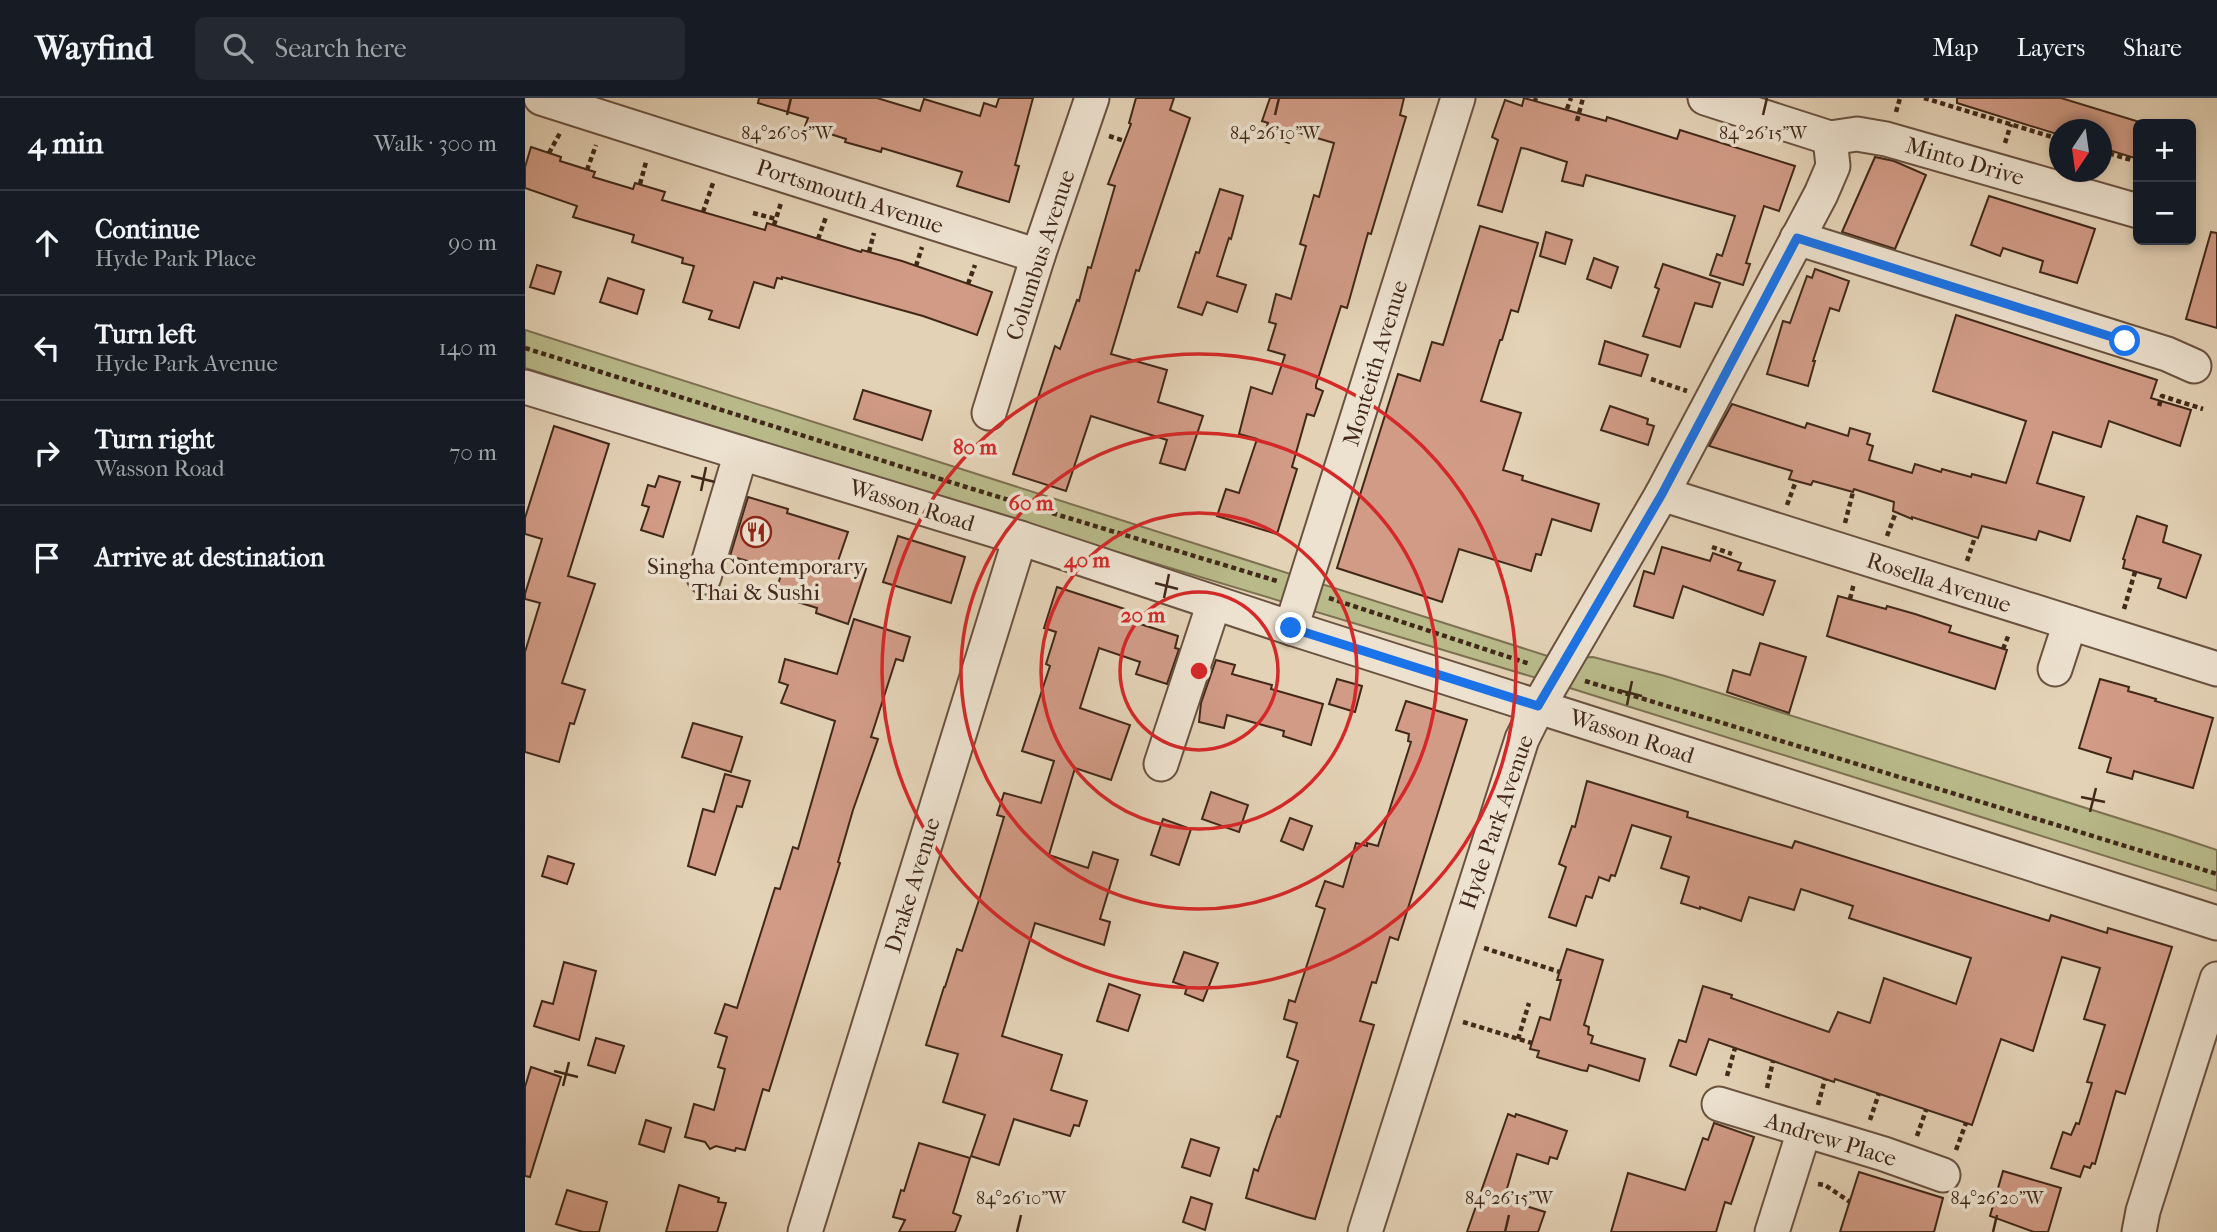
<!DOCTYPE html>
<html lang="en">
<head>
<meta charset="utf-8">
<style>
	:root { --surface:#171b24; --page:#242831; --text:#f1f3f6; --muted:#9ea1a6; --line:#363941 }
	body { margin:0; font-family:"IM FELL French Canon",serif; background:var(--page); color:var(--text) }
	.controls { position:absolute; right:21px; top:21px; display:grid; overflow:hidden; border-radius:10px; box-shadow:0 4px 10px #0003 }
	.controls button { width:63px; height:63px; display:grid; place-items:center; padding:0; border:0; border-bottom:2px solid var(--line); background:var(--surface); color:var(--text); font:35px sans-serif }
	.compass { position:absolute; left:1524px; top:21px; width:63px; height:63px; border-radius:50%; background:var(--surface); box-shadow:0 4px 10px #0003; rotate:193deg }
	.stop { position:absolute; width:21px; height:21px; margin:-16px; border:5px solid #1a73e8; border-radius:50%; background:#fff }
	.stop.end { background:#1a73e8; border-color:#fff; box-shadow:0 2px 7px #0008 }
	.list { margin:0; padding:0; list-style:none }
	h2 { display:flex; justify-content:space-between; align-items:center; height:91px; margin:0; padding:0 28px; font-size:30px }
	h2 small { font-size:23px; font-weight:400; color:var(--muted) }
	.list li { display:grid; grid-template-columns:46px 1fr auto; gap:21px; align-items:center; box-sizing:border-box; height:105px; padding:0 28px; border-top:2px solid var(--line) }
	.list b { display:block; font-size:26px; white-space:nowrap }
	.list p { margin:0; font-size:23px; white-space:nowrap; color:var(--muted) }
	.list em { font-size:23px; font-style:normal; color:var(--muted) }
	.icon { flex:none; width:38px; height:38px; fill:none; stroke:currentColor; stroke-width:2; stroke-linecap:round; stroke-linejoin:round }
	.map { position:relative; flex:none; width:1692px; height:1134px; overflow:hidden }
	header { display:flex; align-items:center; gap:42px; box-sizing:border-box; height:98px; padding:0 35px; background:var(--surface); border-bottom:2px solid var(--line) }
	header strong { font-size:33px }
	nav { display:flex; gap:38px; margin-inline-start:auto; font-size:24px }
	.search { width:490px; height:63px; background:var(--page); display:flex; align-items:center; gap:18px; box-sizing:border-box; padding:0 24px; border-radius:10px; color:var(--muted); font-size:26px }
	main { display:flex }
	aside { flex:1; background:var(--surface) }
	.map>svg:first-child { display:block }
</style>
</head>
<body>
<header>
<strong>Wayfind</strong>
<div class="search"><svg class="icon" aria-label="search" viewBox="0 0 24 24"><circle cx="10" cy="10" r="6"/><path d="M15 15l6 6"/></svg>Search here</div>
<nav><a>Map</a><a>Layers</a><a>Share</a></nav>
</header>
<main>
<aside>
<h2>4 min<small>Walk · 300 m</small></h2>
<ul class="list">
<li><svg class="icon" aria-label="ahead" viewBox="0 0 24 24"><path d="M12 20V5M6 11l6-6 6 6"/></svg><div><b>Continue</b><p>Hyde Park Place</p></div><em>90 m</em></li>
<li><svg class="icon" aria-label="left" viewBox="0 0 24 24"><path d="M17 20v-9H6M10 6l-5 5 5 5"/></svg><div><b>Turn left</b><p>Hyde Park Avenue</p></div><em>140 m</em></li>
<li><svg class="icon" aria-label="right" viewBox="0 0 24 24"><path d="M7 20v-9h11M14 6l5 5-5 5"/></svg><div><b>Turn right</b><p>Wasson Road</p></div><em>70 m</em></li>
<li><svg class="icon" aria-label="arrive" viewBox="0 0 24 24"><path d="M6 21V4h12l-3 4 3 4H6"/></svg><div><b>Arrive at destination</b></div></li>
</ul>
</aside>
<div class="map">
<svg width="1692" height="1134" viewBox="0 0 1692 1134">
	<rect width="100%" height="100%" fill="#e4d2b6"/>
	<filter id="stains"><feTurbulence type="fractalNoise" baseFrequency=".00286" numOctaves="4"/><feColorMatrix values="0 0 0 0 .2 0 0 0 0 .09 0 0 0 0 .02 0 0 0 .5 -.17"/></filter>
	<radialGradient id="worn" r=".72"><stop offset=".6" stop-color="#630" stop-opacity="0"/><stop offset="1" stop-color="#630" stop-opacity=".3"/></radialGradient>
	<path fill="#b9ba8a" stroke="#7d7152" stroke-width="2" d="M0 232 1032 561 1068 559 1140 578 1647 737 1692 752V793L1048 591 439 408 0 270Z"/>
	<g fill="#d19b86" stroke="#412819" stroke-width="2">
		<path d="M234 0H352L395 13 399 1 455 18 459 5 471 9 474 0H508L490 67 494 68 484 104 432 88 437 74 357 50 356 54 320 44 321 41 280 28 283 20 233 5Z"/>
		<path d="M611 0H649L645 12 665 20 614 173 611 172 586 256 642 272 633 304 678 318 660 372 635 365 642 342 566 318 541 393 488 376 530 248 535 251 552 202 554 203 563 169 566 170 590 88 583 86 606 26 604 25Z"/>
		<path d="M745 0H879L875 17 881 19 846 136 843 135 822 210 816 208 791 287V290L798 293 789 318 782 316 767 369 772 371 752 436 692 418 701 391 714 395 732 341 714 336 726 289 747 296 760 257 743 252 751 226 744 224 751 196 766 201 781 148 775 146 789 97 794 99 809 45 768 33 764 45 739 37 743 25 737 23Z"/>
		<path d="M999 0 1081 23 1082 19 1152 41 1155 32 1270 68 1254 113 1239 108 1221 165 1225 166 1218 187 1185 177 1192 156 1197 158 1210 118 1061 77 1058 88 1037 83 1042 64 1002 51 996 50 977 114 953 107 973 42 967 39 980 2 997 8Z"/>
		<path d="M1432 0H1536L1621 26H1613V61L1577 50V32H1535V37L1432 5Z"/>
		<path d="M6 49 36 59 35 63 70 74 68 79 108 91 110 85 140 94 137 102 240 132 242 125 336 154 337 152 377 163 467 194 452 237 398 218 257 179V181L252 180 249 190 229 184 214 230 184 221 187 213 158 204 169 168 157 165 158 160 107 144 109 137 48 119 52 108 0 90V69Z"/>
		<path d="M1350 59 1369 63 1401 77 1370 151 1317 134Z"/>
		<path d="M695 91 718 98 706 141 704 140 692 178 721 187 712 214 682 204 677 217 653 209 671 154 674 155Z"/>
		<path d="M1464 98 1570 131 1552 185 1515 174 1518 163 1478 150 1475 158 1446 147Z"/>
		<path d="M955 128 1013 145 993 214 986 212 977 242H975L956 303 996 315 978 372 998 378 997 382 1074 406 1066 433 1027 421 1016 457 1011 456 1006 473 934 451 917 504 812 470 873 276 895 283 907 244 918 247Z"/>
		<path d="M1021 134 1047 142 1040 166 1015 158Z"/>
		<path d="M1686 134 1692 135V230L1661 221Z"/>
		<path d="M1069 160 1093 169 1086 190 1062 181Z"/>
		<path d="M1138 166 1195 185 1187 209 1170 205 1155 249 1118 238 1134 191 1130 189Z"/>
		<path d="M12 167 36 174 29 196 5 189Z"/>
		<path d="M1290 171 1324 183 1314 213 1305 210 1288 263H1290L1283 288 1242 276 1258 223 1265 225 1282 178 1287 180Z"/>
		<path d="M83 180 119 192 112 216 75 204Z"/>
		<path d="M1431 217 1632 282 1626 300 1666 312 1655 348 1584 323 1576 349 1528 334 1512 385 1559 399 1545 443 1514 433 1511 442 1457 428 1453 440 1387 419V421L1368 413 1369 404 1329 391 1328 394 1288 383 1286 387 1264 381 1267 373 1184 348 1207 306 1280 330 1282 325 1323 338 1325 330 1345 336 1342 346 1348 348 1344 362 1387 375 1390 366 1416 374 1417 371 1446 379 1447 376 1481 385 1501 323 1408 293Z"/>
		<path d="M1080 243 1123 257 1116 278 1074 266Z"/>
		<path d="M338 292 406 313 397 342 329 321Z"/>
		<path d="M1085 308 1123 321 1122 326 1129 328 1123 347 1076 332Z"/>
		<path d="M29 328 84 346 43 478 70 486 37 585 60 592 49 626 45 625 34 664 0 654V554L15 505 0 501V496L17 441 0 436V420Z"/>
		<path d="M134 378 155 384 138 439 116 432 124 409 117 407 123 387 130 389Z"/>
		<path d="M223 399 263 411 262 415 323 434 313 463 341 471 323 526 291 515 292 510 250 497 257 473 205 458Z"/>
		<path d="M1612 418 1642 428 1638 444 1676 457 1661 500 1633 490 1636 481 1598 470 1600 462 1598 461Z"/>
		<path d="M373 438 440 459 426 505 358 484Z"/>
		<path d="M1137 449 1185 463 1188 455 1216 465 1213 472 1250 483 1238 517 1158 488 1148 520 1109 508 1119 473 1129 476Z"/>
		<path d="M532 489 615 516 612 525 653 538 650 550 654 551 642 586 611 576 615 564 574 550 555 610 605 627 586 682 550 670 524 757 563 770 568 754 593 762 575 821 585 824 579 847 510 825 477 938 537 957 526 992 562 1003 554 1028 549 1027 545 1038 489 1021 474 1067 446 1058 460 1017 418 1004 433 956 401 947 419 889H420L432 851 437 853 455 799 479 719 472 717 479 695 516 705 529 663 497 653 525 568 521 566 531 534 519 530Z"/>
		<path d="M1313 498 1361 511 1362 508 1390 516 1426 528 1424 534 1482 552 1470 591 1302 538Z"/>
		<path d="M329 521 385 539 378 563 371 561 346 639 353 641 328 712 313 764 315 765 244 993 238 991 220 1052 211 1050 210 1053 191 1048 185 1051 180 1044 160 1039 169 1006 189 1012 200 971 193 969 202 939 190 935 200 906 212 910 250 790 255 791 268 749 273 751 310 623 256 605 263 587 254 584 260 561 312 576Z"/>
		<path d="M1235 545 1281 559 1264 615 1202 594 1208 572 1225 577Z"/>
		<path d="M691 562 710 567 707 576 747 587 746 591 798 606 786 647 758 638 759 633 702 617 699 630 674 624 676 605Z"/>
		<path d="M812 581 837 588 830 614 804 606Z"/>
		<path d="M1575 581 1604 589 1603 593 1631 601 1630 603 1688 620 1668 690 1609 673 1607 681 1582 674 1586 660 1554 650Z"/>
		<path d="M881 603 942 622 873 842 865 839 851 885 847 884 835 923 849 927 790 1121 781 1119 721 1100 729 1071 733 1073 746 1034 752 1018 755 1019 773 963 762 959 772 925 759 921 764 902 770 904 800 811 791 808 800 783 818 789 831 745 842 748V745L853 748 886 644 883 643 884 636 871 632Z"/>
		<path d="M168 625 217 639 206 674 157 659Z"/>
		<path d="M200 676 225 683 217 709 212 708 190 777 163 768 178 711 189 714Z"/>
		<path d="M1062 683 1163 714 1162 719 1267 750 1270 743 1524 823 1526 817 1582 835 1583 830 1647 849 1600 996 1591 993 1570 1066 1567 1065 1565 1070 1559 1068 1555 1079 1526 1070 1538 1034 1546 1037 1551 1025 1554 1026 1567 985 1562 984 1580 927 1559 921 1575 870 1537 859 1508 953 1476 941 1447 1027 1310 981 1309 984 1184 941 1171 977 1145 968 1154 942 1161 944 1178 888 1207 897 1206 900 1304 934 1313 914 1345 925 1359 880 1431 906 1446 860 1324 820 1328 808 1276 791 1269 812 1224 799 1216 823 1175 809V811L1156 805 1164 779 1136 770 1146 739 1107 727 1090 778 1086 777 1084 783 1074 779 1067 800 1061 798 1051 828 1024 819 1041 769 1034 766 1047 728 1050 729Z"/>
		<path d="M686 694 723 707 714 734 677 721Z"/>
		<path d="M765 720 787 728 778 752 756 743Z"/>
		<path d="M638 721 666 731 654 767 626 757Z"/>
		<path d="M23 758 49 766 42 786 17 778Z"/>
		<path d="M1042 851 1078 862 1059 927 1064 929 1063 936 1068 938 1066 945 1120 961 1114 983 1064 967 1062 973 1056 972 1012 959 1014 953 1005 951 1015 919 1025 922 1036 882H1032Z"/>
		<path d="M659 854 693 865 678 903 660 896 662 889 648 884Z"/>
		<path d="M39 864 71 873 54 942 9 928 17 903 28 906Z"/>
		<path d="M584 886 615 897 603 933 572 923Z"/>
		<path d="M71 940 99 948 90 975 63 967Z"/>
		<path d="M6 969 36 979 5 1079 0 1078V989Z"/>
		<path d="M983 1016 990 1019 991 1016 1042 1033 1032 1061 1025 1059 1023 1066 992 1056 979 1101 1020 1114 1013 1134H942Z"/>
		<path d="M121 1022 146 1030 139 1054 114 1046Z"/>
		<path d="M1189 1025 1229 1039 1206 1106 1200 1104 1191 1134H1086L1103 1075 1160 1092 1178 1040 1183 1042Z"/>
		<path d="M666 1041 694 1050 685 1078 657 1069Z"/>
		<path d="M394 1045 445 1060 428 1115 436 1118 430 1134H374L380 1122 368 1119 376 1092 379 1093Z"/>
		<path d="M1478 1073 1536 1090 1523 1134H1509L1465 1118Z"/>
		<path d="M1334 1074 1418 1100 1409 1134H1315Z"/>
		<path d="M154 1087 194 1100 193 1104 201 1105 192 1134H141Z"/>
		<path d="M42 1092 82 1104 74 1134H58L31 1126Z"/>
		<path d="M666 1099 687 1106 680 1132 658 1124Z"/>
	</g>
	<g fill="none" stroke-linecap="round" stroke-linejoin="round">
		<g stroke="#6a5240" stroke-width="37">
			<g id="minor">
				<path d="M16 0 513 158"/>
				<path d="M1180 0 1305 40 1332 36 1361 41 1613 113"/>
				<path d="M1272 140 1642 256 1669 268"/>
				<path d="M0 289 495 440 766 530 1692 825"/>
				<path d="M464 315 513 158 567 0"/>
				<path d="M1137 396 1692 571"/>
				<path d="M179 479 216 355"/>
				<path d="M766 530 933 0"/>
				<path d="M1530 571 1545 525"/>
				<path d="M636 666 689 505"/>
				<path d="M1194 1006 1359 1056 1418 1077"/>
				<path d="M280 1134 495 440"/>
				<path d="M840 1134 997 641 1013 609 1137 396 1296 96 1308 68 1305 40"/>
				<path d="M1247 1134 1279 1033"/>
				<path d="M1614 1134 1618 1113 1692 881"/>
			</g>
		</g>
		<g stroke="#412819" stroke-width="4.5" stroke-dasharray="5 3.5" stroke-linecap="butt">
			<path d="M1399 0 1534 41"/>
			<path d="M1010 3 1011 0"/>
			<path d="M1042 11 1046 0"/>
			<path d="M1371 14 1375 0"/>
			<path d="M1052 23 1058 0"/>
			<path d="M584 38 600 43"/>
			<path d="M1480 45 1486 26"/>
			<path d="M1576 53 1613 64"/>
			<path d="M24 55 35 35"/>
			<path d="M62 72 71 47"/>
			<path d="M115 86 121 64"/>
			<path d="M178 114 188 85"/>
			<path d="M228 115 251 121"/>
			<path d="M249 127 256 105"/>
			<path d="M293 141 301 119"/>
			<path d="M344 154 349 135"/>
			<path d="M391 168 397 149"/>
			<path d="M443 186 450 167"/>
			<path d="M0 250 441 389 752 483"/>
			<path d="M1126 281 1162 293"/>
			<path d="M1634 308 1637 298 1678 311"/>
			<path d="M1262 407 1271 383"/>
			<path d="M1320 425 1328 394"/>
			<path d="M1362 438 1371 414"/>
			<path d="M1187 449 1207 456"/>
			<path d="M1442 463 1450 439"/>
			<path d="M804 500 1005 566"/>
			<path d="M1325 501 1329 485"/>
			<path d="M1599 511 1610 474"/>
			<path d="M1478 551 1484 536"/>
			<path d="M1060 583 1692 776"/>
			<path d="M959 850 1035 874"/>
			<path d="M938 924 1007 945"/>
			<path d="M993 941 1004 905"/>
			<path d="M1202 978 1210 950"/>
			<path d="M1242 990 1248 963"/>
			<path d="M1293 1007 1300 981"/>
			<path d="M1345 1022 1354 995"/>
			<path d="M1392 1038 1401 1012"/>
			<path d="M1431 1052 1441 1025"/>
			<path d="M1293 1086 1300 1087 1325 1104"/>
		</g>
		<use href="#minor" stroke="#ede2d0" stroke-width="33"/>
	</g>
	<g fill="none" stroke-linecap="round" stroke-linejoin="round">
		<path stroke="#1a73e8" stroke-width="9" d="M766 530 1013 608 1137 396 1272 140 1600 243"/>
	</g>
	<path fill="none" stroke="#412819" stroke-width="2.5" d="M262 17 266 0M750 17 754 0M1238 17 1242 0M166 378 190 384M176 393 181 369M630 485 653 491M639 500 644 476M1093 592 1117 598M1102 607 1107 583M1556 699 1580 704M1565 714 1571 690M29 973 53 979M38 988 44 964M492 1134 496 1117M980 1134 984 1117M1468 1134 1472 1117"/>
	<g fill="none" stroke="#d62828" stroke-width="3.5">
		<circle cx="674" cy="573" r="79"/>
		<circle cx="674" cy="573" r="158"/>
		<circle cx="674" cy="573" r="238"/>
		<circle cx="674" cy="573" r="317"/>
	</g>
	<defs>
		<g id="restaurant-ring" transform="scale(1.575)"><circle r="9.5" fill="#ede2d0" stroke="#8f2418" stroke-width="1.5"/><path d="M-5-6h1v4h1v-4h1v4h1v-4h1v5L-1.5 .5V6h-2V.5L-5-1ZM5-6V6H3V1.5H1.5Q1.5-4 5-6Z" fill="#8f2418"/></g>
	</defs>
	<g fill-rule="evenodd">
		<use href="#restaurant-ring" x="231" y="434"/>
	</g>
	<g text-anchor="middle" stroke-width="7" stroke-linejoin="round" paint-order="stroke">
		<g font-size="23" fill="#412819" stroke="#ede2d0">
			<text transform="translate(1440 63) rotate(16)" y="8">Minto Drive</text>
			<text transform="translate(325 98) rotate(18)" y="8">Portsmouth Avenue</text>
			<text transform="translate(515 157) rotate(-72)" y="8">Columbus Avenue</text>
			<text transform="translate(850 265) rotate(-73)" y="8">Monteith Avenue</text>
			<text transform="translate(387 407) rotate(17)" y="8">Wasson Road</text>
			<text transform="translate(1414 484) rotate(18)" y="8">Rosella Avenue</text>
			<text transform="translate(1107 638) rotate(18)" y="8">Wasson Road</text>
			<text transform="translate(971 724) rotate(-71)" y="8">Hyde Park Avenue</text>
			<text transform="translate(387 787) rotate(-73)" y="8">Drake Avenue</text>
			<text transform="translate(1306 1041) rotate(17)" y="8">Andrew Place</text>
		</g>
		<g font-size="23" fill="#412819" stroke="#ede2d0">
			<text x="231" y="476">Singha Contemporary<tspan x="231" dy="26">Thai &amp; Sushi</tspan></text>
		</g>
	</g>
	<g font-size="18" text-anchor="middle" fill="#412819" stroke="#ede2d0" stroke-width="7" stroke-linejoin="round" paint-order="stroke">
		<text x="1238" y="41">84°26'15"W</text>
		<text x="262" y="41">84°26'05"W</text>
		<text x="750" y="41">84°26'10"W</text>
		<text x="496" y="1106">84°26'10"W</text>
		<text x="984" y="1106">84°26'15"W</text>
		<text x="1472" y="1106">84°26'20"W</text>
	</g>
	<circle cx="674" cy="573" r="10" fill="#d62828" stroke="#ede2d0" stroke-width="3.5"/>
	<g font-size="21" text-anchor="middle" font-weight="bold" fill="#d62828" stroke="#ede2d0" stroke-width="7" stroke-linejoin="round" paint-order="stroke">
		<text x="450" y="356">80 m</text>
		<text x="506" y="412">60 m</text>
		<text x="562" y="469">40 m</text>
		<text x="618" y="524">20 m</text>
	</g>
	<rect width="100%" height="100%" filter="url(#stains)"/>
	<rect width="100%" height="100%" fill="url(#worn)"/>
</svg>
<div class="controls">
<button>+</button>
<button>−</button>
</div>
<svg class="compass" viewBox="-18 -18 36 36"><path d="M0-13l5 13h-10z" fill="#e53935"/><path d="M0 13l5-13h-10z" fill="#9ea1a6"/></svg>
<div class="stop" style="left:1600px;top:243px"></div>
<div class="stop end" style="left:766px;top:530px"></div>
</div>
</main>
</body>
</html>
